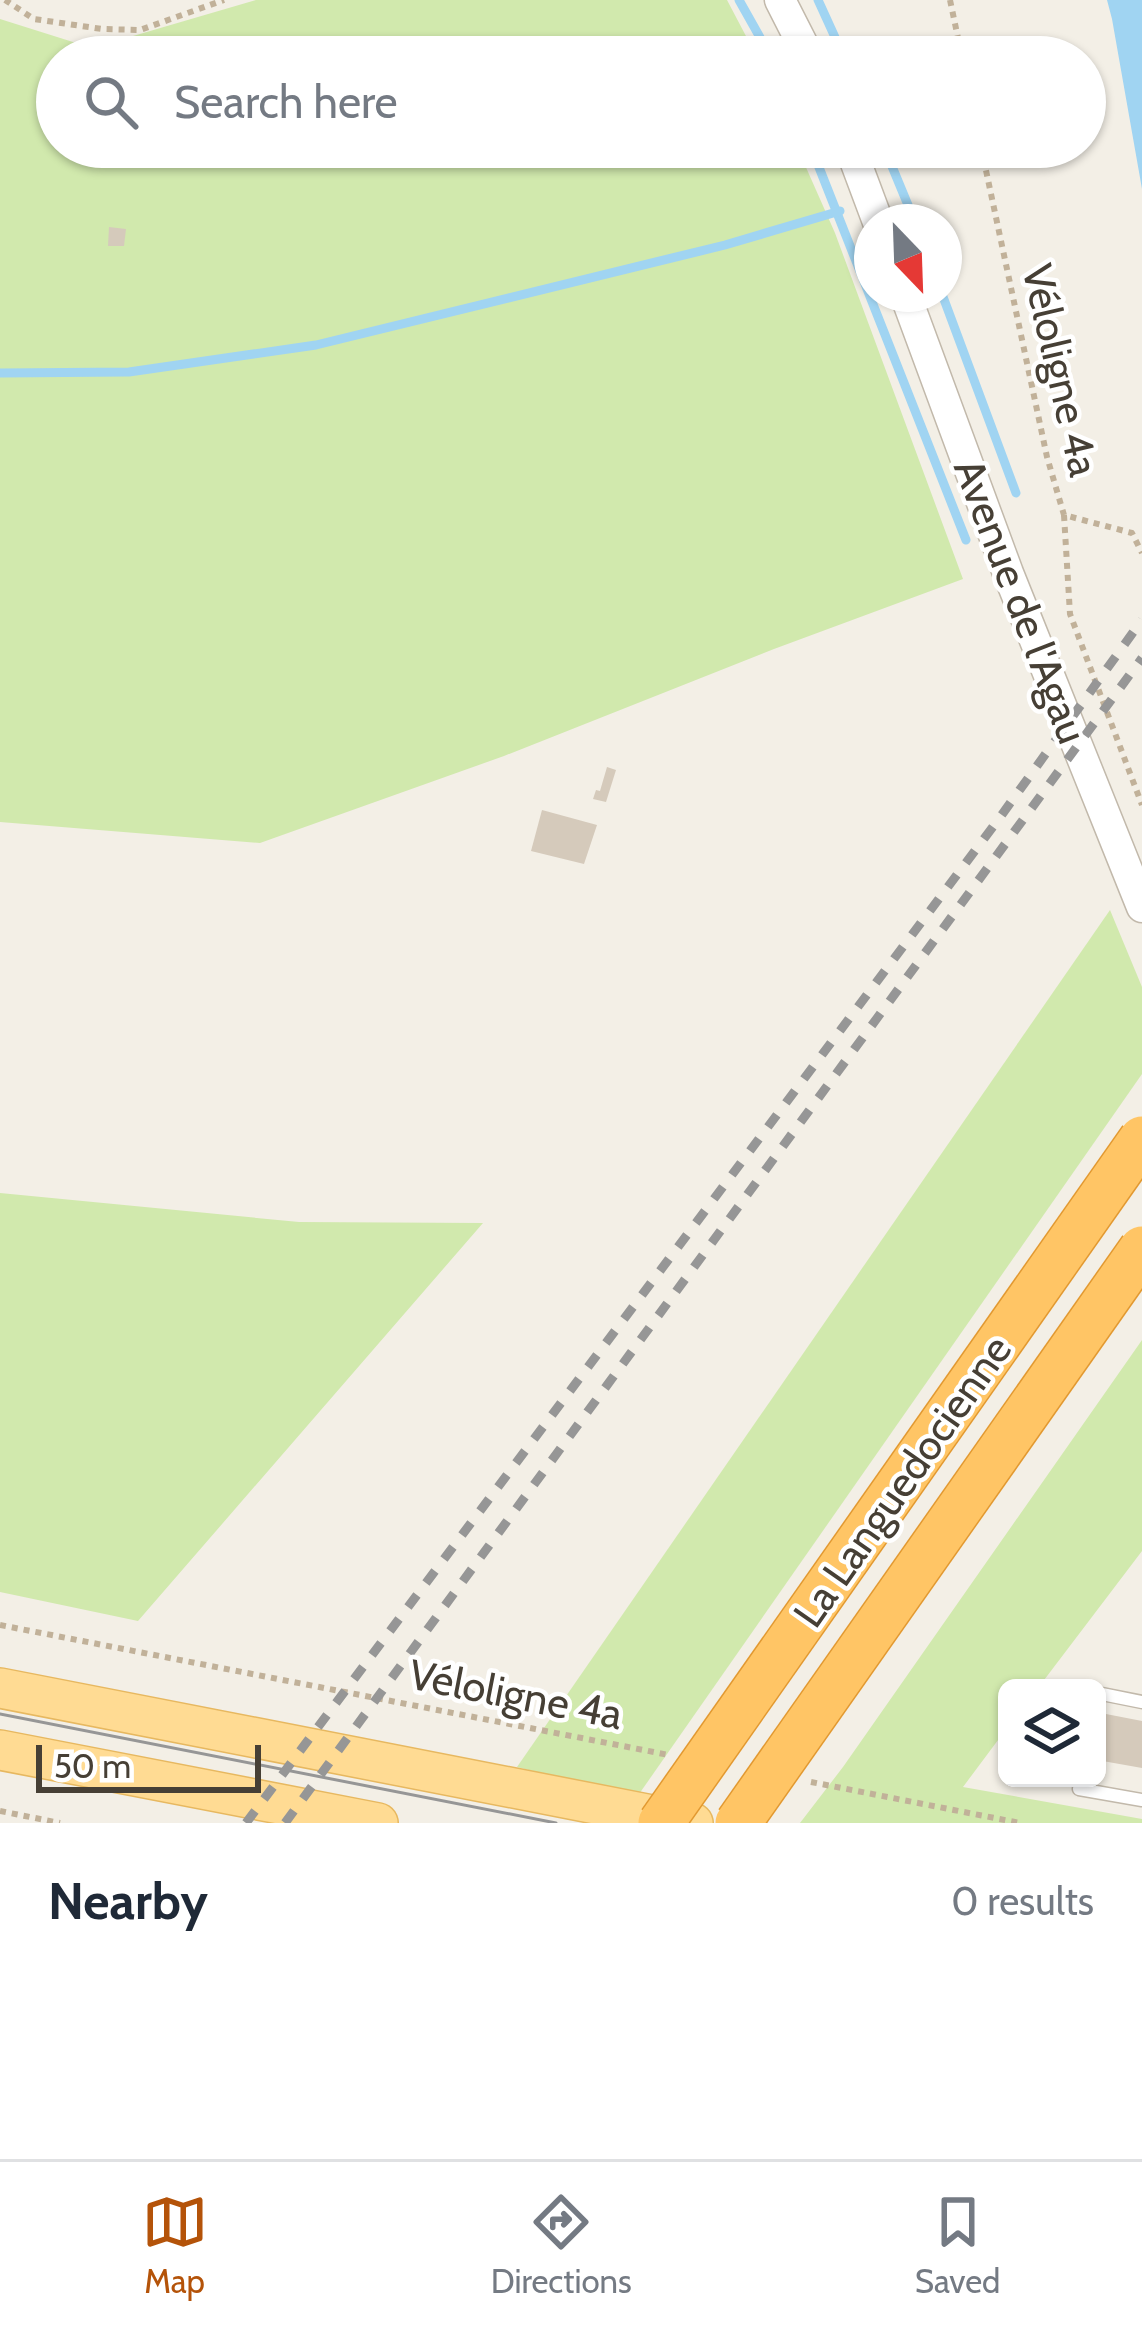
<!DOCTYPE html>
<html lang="en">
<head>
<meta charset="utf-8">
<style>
	:root { --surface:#fff; --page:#f6f6f7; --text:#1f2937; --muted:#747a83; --line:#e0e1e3; --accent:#b45309 }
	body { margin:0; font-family:Cabin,sans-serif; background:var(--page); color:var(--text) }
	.controls { position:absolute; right:36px; bottom:36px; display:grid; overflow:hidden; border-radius:18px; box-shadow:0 3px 9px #0004 }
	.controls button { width:108px; height:108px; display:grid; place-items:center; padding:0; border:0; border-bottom:3px solid var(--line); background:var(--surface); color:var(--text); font:60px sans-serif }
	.compass { position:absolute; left:854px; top:204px; width:108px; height:108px; border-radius:50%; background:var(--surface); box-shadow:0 3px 9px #0004; rotate:157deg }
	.scale { position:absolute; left:36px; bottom:30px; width:225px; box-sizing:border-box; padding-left:12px; border:6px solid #463f35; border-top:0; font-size:33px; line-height:42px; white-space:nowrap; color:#463f35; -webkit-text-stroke:9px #fff; paint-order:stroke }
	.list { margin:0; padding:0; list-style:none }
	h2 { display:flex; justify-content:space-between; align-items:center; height:156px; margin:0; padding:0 48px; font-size:51px }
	h2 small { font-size:39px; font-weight:400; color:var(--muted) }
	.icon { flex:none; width:66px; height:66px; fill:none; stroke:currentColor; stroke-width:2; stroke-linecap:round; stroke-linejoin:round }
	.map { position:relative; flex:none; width:1142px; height:1823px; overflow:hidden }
	.search { position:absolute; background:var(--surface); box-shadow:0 3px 9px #0004; left:36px; right:36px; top:36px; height:132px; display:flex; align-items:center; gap:30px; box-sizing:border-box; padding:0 42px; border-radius:66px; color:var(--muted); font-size:45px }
	.sheet { height:336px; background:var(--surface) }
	nav { display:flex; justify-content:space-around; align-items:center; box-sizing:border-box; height:168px; border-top:3px solid var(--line); background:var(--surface); font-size:33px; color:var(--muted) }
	nav a { display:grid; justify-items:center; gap:6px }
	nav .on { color:var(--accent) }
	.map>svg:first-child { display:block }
</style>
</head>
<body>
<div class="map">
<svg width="1142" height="1823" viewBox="0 0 1142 1823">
	<rect width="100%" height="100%" fill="#f3efe6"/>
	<g fill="#d1e9ad">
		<path d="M256 0H727L757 57H57V147H797L835 233 963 579 774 649 504 756 260 843 0 822V19L92 48Z"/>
		<path d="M1110 910 1142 987V1074L637 1797 517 1767Z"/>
		<path d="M0 1193 299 1222 483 1223 138 1621 0 1592Z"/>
		<path d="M1142 1340V1551L1038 1688H1007V1728L963 1787 1142 1819V1823H800L843 1767Z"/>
	</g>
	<path fill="#a0d4f2" d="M1107 0H1142V189L1112 19Z"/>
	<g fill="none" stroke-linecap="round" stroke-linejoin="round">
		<g stroke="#a0d4f2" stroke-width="9">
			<path d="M739 0 771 57"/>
			<path d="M818 0 844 57"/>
			<path d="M811 147 966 540"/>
			<path d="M884 147 915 222"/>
			<path d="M942 294 1016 493"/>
			<path d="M0 373 129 372 316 345 725 245 840 211"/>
		</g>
	</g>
	<g fill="#d5cabb">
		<path d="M109 227 126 229 124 246H108Z"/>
		<path d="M607 767 616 770 606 802 593 799 596 790 600 791Z"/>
		<path d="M542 810 597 825 584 864 531 851Z"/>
		<path d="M1106 1714 1142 1721V1768L1097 1760Z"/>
	</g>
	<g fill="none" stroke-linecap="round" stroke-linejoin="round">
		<g stroke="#c2b9ab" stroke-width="15">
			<g id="service">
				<path d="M1097 1693 1142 1702"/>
				<path d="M1081 1778 1079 1789 1142 1800"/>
			</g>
		</g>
		<g stroke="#c2b9ab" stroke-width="33">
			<g id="tertiary">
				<path d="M780 0 809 57"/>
				<path d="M850 147 878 222"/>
				<path d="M905 294 1008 573 1142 907"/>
			</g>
		</g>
		<g stroke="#e7b860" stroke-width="42">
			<g id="primary">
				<path d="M0 1688 693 1823"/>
				<path d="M0 1750 378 1823"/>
			</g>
		</g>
		<g stroke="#c1b199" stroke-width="6" stroke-dasharray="6 6" stroke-linecap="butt">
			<path d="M5 0 34 19 102 29 140 30 224 0"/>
			<path d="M950 0 962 57"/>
			<path d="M981 147 1047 457 1064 515 1132 533 1142 553"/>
			<path d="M1064 515 1070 614 1142 805"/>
			<path d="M0 1625 669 1755"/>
			<path d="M811 1782 1020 1823"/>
			<path d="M0 1811 60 1823"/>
		</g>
		<use href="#service" stroke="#fff" stroke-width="12"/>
		<use href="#tertiary" stroke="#fff" stroke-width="30"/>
		<use href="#primary" stroke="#ffdb93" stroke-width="39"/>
		<path stroke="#969696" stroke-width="3" d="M0 1714 556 1823"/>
		<g stroke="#969696" stroke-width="9" stroke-dasharray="15 15" stroke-linecap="butt">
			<path d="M246 1823 998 820 1142 620"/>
			<path d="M285 1823 1142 658"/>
		</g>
		<g stroke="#e29931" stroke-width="48" stroke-linecap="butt">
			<g id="motorway-bridge">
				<path d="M661 1823 1142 1139"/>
				<path d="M738 1823 1142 1249"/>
			</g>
		</g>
		<use href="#motorway-bridge" stroke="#ffc565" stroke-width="45"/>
	</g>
	<g text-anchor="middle" stroke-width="9" stroke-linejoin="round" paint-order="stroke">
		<g font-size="42" fill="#463f35" stroke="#fff">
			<text transform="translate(1061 370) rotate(77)" y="15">Véloligne 4a</text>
			<text transform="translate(1021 601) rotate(69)" y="15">Avenue de l'Agau</text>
			<text transform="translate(902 1481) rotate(-55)" y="15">La Languedocienne</text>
			<text transform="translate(516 1694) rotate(11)" y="15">Véloligne 4a</text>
		</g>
	</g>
</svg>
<div class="controls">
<button><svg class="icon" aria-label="layers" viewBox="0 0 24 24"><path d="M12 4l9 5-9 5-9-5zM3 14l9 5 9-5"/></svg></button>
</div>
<svg class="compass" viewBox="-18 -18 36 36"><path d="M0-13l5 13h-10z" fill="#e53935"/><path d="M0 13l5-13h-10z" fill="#747a83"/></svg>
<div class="scale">50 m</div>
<div class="search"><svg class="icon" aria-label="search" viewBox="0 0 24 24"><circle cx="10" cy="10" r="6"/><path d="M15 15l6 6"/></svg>Search here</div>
</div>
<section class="sheet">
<h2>Nearby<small>0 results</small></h2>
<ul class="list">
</ul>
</section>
<nav>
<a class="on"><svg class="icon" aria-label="map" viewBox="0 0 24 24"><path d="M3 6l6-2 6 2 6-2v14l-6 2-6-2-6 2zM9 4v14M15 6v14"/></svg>Map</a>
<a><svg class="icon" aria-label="directions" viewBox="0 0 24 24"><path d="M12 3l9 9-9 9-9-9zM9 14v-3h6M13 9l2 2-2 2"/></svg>Directions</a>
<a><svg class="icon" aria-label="saved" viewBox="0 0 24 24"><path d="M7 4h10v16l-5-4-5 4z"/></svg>Saved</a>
</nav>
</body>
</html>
